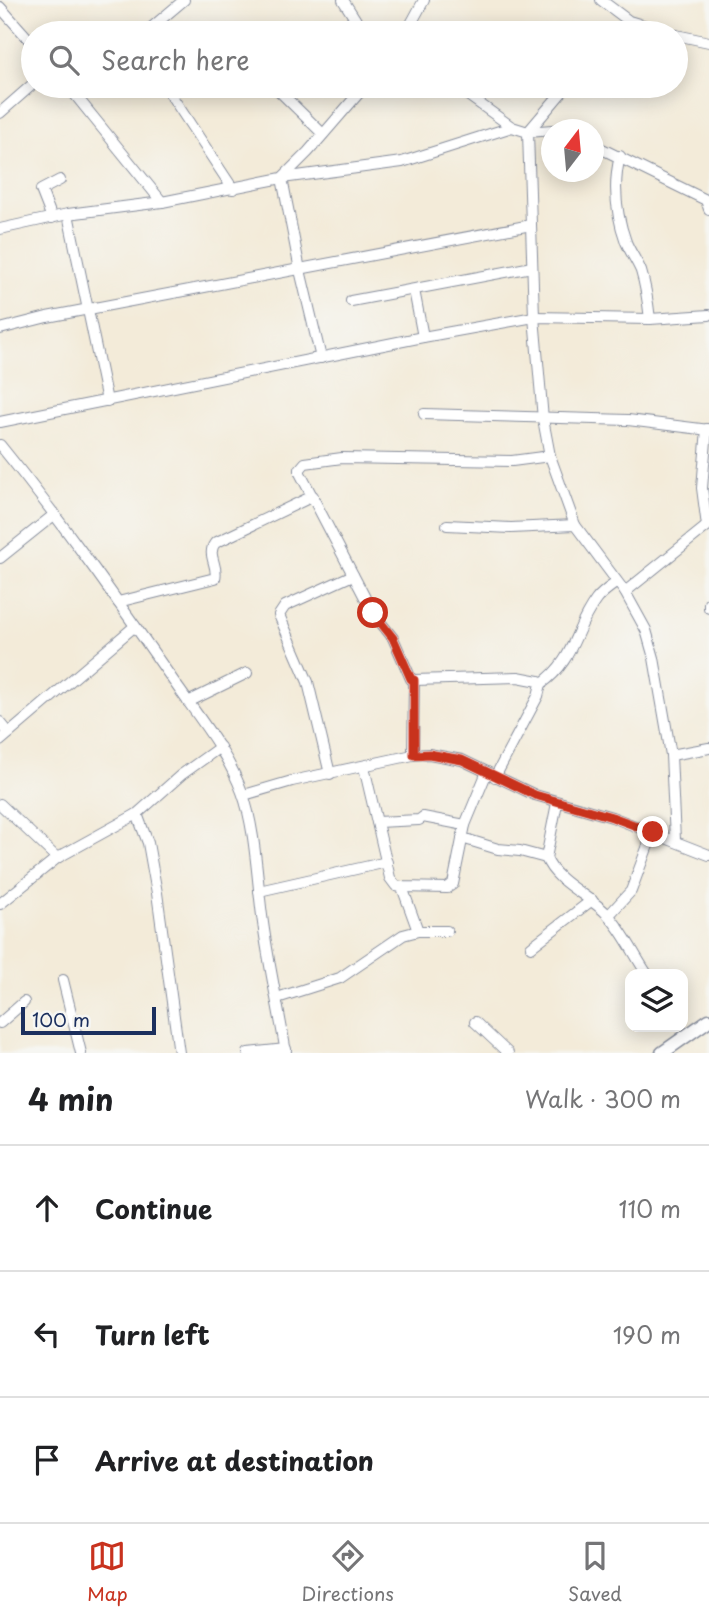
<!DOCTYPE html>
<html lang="en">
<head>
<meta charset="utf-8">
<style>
	:root { --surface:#fff; --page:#f2f2f2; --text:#202124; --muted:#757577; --line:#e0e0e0; --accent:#c8321e }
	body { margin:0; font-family:"Playpen Sans",sans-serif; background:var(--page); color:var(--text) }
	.controls { position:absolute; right:21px; bottom:21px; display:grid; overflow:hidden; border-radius:14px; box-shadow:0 4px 18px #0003 }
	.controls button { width:63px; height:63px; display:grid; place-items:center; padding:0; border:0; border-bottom:2px solid var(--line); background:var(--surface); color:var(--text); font:35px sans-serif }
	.compass { position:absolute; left:541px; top:119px; width:63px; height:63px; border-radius:50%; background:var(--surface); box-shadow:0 4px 18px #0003; rotate:16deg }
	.scale { position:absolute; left:21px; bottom:18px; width:135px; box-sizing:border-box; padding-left:7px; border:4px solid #1b2f5e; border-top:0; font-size:19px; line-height:24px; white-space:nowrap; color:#1b2f5e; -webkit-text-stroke:5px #f6f6f2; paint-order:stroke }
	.stop { position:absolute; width:21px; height:21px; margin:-16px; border:5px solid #c8321e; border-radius:50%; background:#fff }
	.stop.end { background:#c8321e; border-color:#fff; box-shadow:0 2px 7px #0008 }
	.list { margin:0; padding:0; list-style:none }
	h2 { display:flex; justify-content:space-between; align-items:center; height:91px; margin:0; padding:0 28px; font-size:30px }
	h2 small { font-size:23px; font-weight:400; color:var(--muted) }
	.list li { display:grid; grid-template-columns:46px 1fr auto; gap:21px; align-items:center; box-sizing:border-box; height:126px; padding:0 28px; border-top:2px solid var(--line) }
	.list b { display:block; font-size:26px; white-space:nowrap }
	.list em { font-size:23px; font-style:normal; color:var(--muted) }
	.icon { flex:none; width:38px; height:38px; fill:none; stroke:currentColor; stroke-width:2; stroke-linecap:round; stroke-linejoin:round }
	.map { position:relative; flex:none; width:709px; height:1053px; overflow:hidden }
	.search { position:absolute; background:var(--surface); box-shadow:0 4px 18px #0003; left:21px; right:21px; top:21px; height:77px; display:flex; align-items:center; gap:18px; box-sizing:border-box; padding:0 24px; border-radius:38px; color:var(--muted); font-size:26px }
	.sheet { height:469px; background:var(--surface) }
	nav { display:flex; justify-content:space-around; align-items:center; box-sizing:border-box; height:98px; border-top:2px solid var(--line); background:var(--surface); font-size:19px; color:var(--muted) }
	nav a { display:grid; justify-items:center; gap:4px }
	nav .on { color:var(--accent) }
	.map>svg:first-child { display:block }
</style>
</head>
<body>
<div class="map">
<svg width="709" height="1053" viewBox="0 0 709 1053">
	<rect width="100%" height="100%" fill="#f6f6f2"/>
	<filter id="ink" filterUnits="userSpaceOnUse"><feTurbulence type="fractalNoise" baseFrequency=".0143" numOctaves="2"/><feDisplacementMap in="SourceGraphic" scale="14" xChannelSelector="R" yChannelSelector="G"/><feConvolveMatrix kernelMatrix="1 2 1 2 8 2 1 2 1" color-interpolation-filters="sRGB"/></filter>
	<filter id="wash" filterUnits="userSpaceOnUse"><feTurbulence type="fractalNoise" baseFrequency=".00686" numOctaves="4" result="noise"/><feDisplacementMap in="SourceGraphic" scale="28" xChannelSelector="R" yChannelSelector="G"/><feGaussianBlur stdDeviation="1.57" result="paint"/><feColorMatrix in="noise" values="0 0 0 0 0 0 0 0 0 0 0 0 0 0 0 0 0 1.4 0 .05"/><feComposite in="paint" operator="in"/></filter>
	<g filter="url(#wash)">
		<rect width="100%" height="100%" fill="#f3ebd9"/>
	</g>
	<g filter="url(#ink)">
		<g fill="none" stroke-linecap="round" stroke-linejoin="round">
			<g stroke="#878d9c" stroke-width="12">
				<g id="minor">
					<path d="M343 0 364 33"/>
					<path d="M601 0 629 21 669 33"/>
					<path d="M0 7 33 44"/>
					<path d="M145 33 184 0"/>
					<path d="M406 33 424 0"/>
					<path d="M625 33 638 25"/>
					<path d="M676 35 709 42"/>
					<path d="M68 86 162 202"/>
					<path d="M165 86 233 189"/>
					<path d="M274 86 323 134"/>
					<path d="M455 86 512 127 528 132 552 130"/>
					<path d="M567 86 528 132 534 317 543 419 550 456 575 525 625 592 646 630 654 658 671 755 675 840"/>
					<path d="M0 113 33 84"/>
					<path d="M594 145 706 200 709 209"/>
					<path d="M620 156C613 184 616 214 626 242 630 252 637 261 641 271 646 287 648 302 650 319"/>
					<path d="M68 214 107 401"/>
					<path d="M52 218 41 190 60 180"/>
					<path d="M0 229 68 214 162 202 282 178 308 152 365 86"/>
					<path d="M414 290 423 337"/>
					<path d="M351 301 532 267"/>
					<path d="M0 329 47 317 531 225"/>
					<path d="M321 358 300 270 282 178 402 162 512 127"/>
					<path d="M424 414 628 420 709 430"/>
					<path d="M0 422 423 337 534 317 650 319 709 315"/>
					<path d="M0 445C60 519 115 597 170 676 195 713 226 749 242 792 256 829 257 883 263 923 269 966 279 1010 286 1053"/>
					<path d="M447 525 511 528 575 525"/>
					<path d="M707 526 702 488 707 429"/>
					<path d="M0 558 55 514"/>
					<path d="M625 592 707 526"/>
					<path d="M118 602 215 578C219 566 206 555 215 543L313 496"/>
					<path d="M709 603V608"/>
					<path d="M414 680 518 677 539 681 541 684 538 696 495 777"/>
					<path d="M541 684C575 660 573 631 596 600 601 593 610 587 617 582"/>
					<path d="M188 702 247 673"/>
					<path d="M0 722 9 733"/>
					<path d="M0 741 135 626"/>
					<path d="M413 755 414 680 411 679 393 638 373 613 300 473V469L305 463 342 458 512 461 550 456"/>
					<path d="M671 755 709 748"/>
					<path d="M364 767 390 878 396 886 402 887 447 888 453 884 465 825 487 772"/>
					<path d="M330 774 308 682 279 615 285 606 353 575"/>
					<path d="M244 795 292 781 413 755 429 754 462 760 535 795 612 817 709 855"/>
					<path d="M557 803 546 858C556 883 589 895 607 914 623 930 634 955 647 974"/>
					<path d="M0 804 57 858"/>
					<path d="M137 814 148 843 157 893 179 1053"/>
					<path d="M377 822 419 820 423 817 465 825"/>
					<path d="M462 838 498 849 520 851 546 858"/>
					<path d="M402 887 418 931"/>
					<path d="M259 891 387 862"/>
					<path d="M0 904 57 858 137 814 181 775 220 747"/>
					<path d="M609 915 631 891 653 832"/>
					<path d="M531 947 592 900"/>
					<path d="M63 980 81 1053"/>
					<path d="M277 998 340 978 403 935 418 931H447"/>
					<path d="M475 1022 508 1053"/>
					<path d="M0 1023 24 1002"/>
					<path d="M248 1053 286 1049"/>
				</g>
			</g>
			<g stroke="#878d9c" stroke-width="15">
				<path id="tertiary" d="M662 1053 709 1020"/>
			</g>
			<use href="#minor" stroke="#fff" stroke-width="10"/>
			<use href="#tertiary" stroke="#fff" stroke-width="12"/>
		</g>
	</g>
	<g fill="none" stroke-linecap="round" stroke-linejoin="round" filter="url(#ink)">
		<path stroke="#c8321e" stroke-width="9" d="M373 613 393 638 411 679 414 680V755L429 754 462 760 535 795 612 817 653 832"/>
	</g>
</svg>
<div class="controls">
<button><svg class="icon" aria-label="layers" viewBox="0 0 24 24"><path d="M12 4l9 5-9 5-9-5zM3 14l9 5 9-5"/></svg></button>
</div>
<svg class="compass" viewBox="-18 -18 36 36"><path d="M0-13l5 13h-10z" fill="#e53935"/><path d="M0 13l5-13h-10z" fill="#757577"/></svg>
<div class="scale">100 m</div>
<div class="stop" style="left:373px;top:613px"></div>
<div class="stop end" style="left:653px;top:832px"></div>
<div class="search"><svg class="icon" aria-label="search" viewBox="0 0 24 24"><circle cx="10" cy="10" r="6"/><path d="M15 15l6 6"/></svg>Search here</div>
</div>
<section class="sheet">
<h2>4 min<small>Walk · 300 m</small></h2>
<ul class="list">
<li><svg class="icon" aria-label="ahead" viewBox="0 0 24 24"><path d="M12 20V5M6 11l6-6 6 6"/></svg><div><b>Continue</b></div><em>110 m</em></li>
<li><svg class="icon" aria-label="left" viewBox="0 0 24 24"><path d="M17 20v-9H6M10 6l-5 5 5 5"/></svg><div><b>Turn left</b></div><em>190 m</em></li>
<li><svg class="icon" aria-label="arrive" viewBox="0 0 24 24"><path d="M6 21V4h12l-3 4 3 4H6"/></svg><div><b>Arrive at destination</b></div></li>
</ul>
</section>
<nav>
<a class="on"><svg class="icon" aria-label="map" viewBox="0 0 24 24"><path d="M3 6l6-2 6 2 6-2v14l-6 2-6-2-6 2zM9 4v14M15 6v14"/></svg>Map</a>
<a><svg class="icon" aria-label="directions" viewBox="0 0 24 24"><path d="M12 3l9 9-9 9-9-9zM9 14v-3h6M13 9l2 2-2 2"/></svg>Directions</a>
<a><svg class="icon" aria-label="saved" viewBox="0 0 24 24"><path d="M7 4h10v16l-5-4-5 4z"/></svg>Saved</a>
</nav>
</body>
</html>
